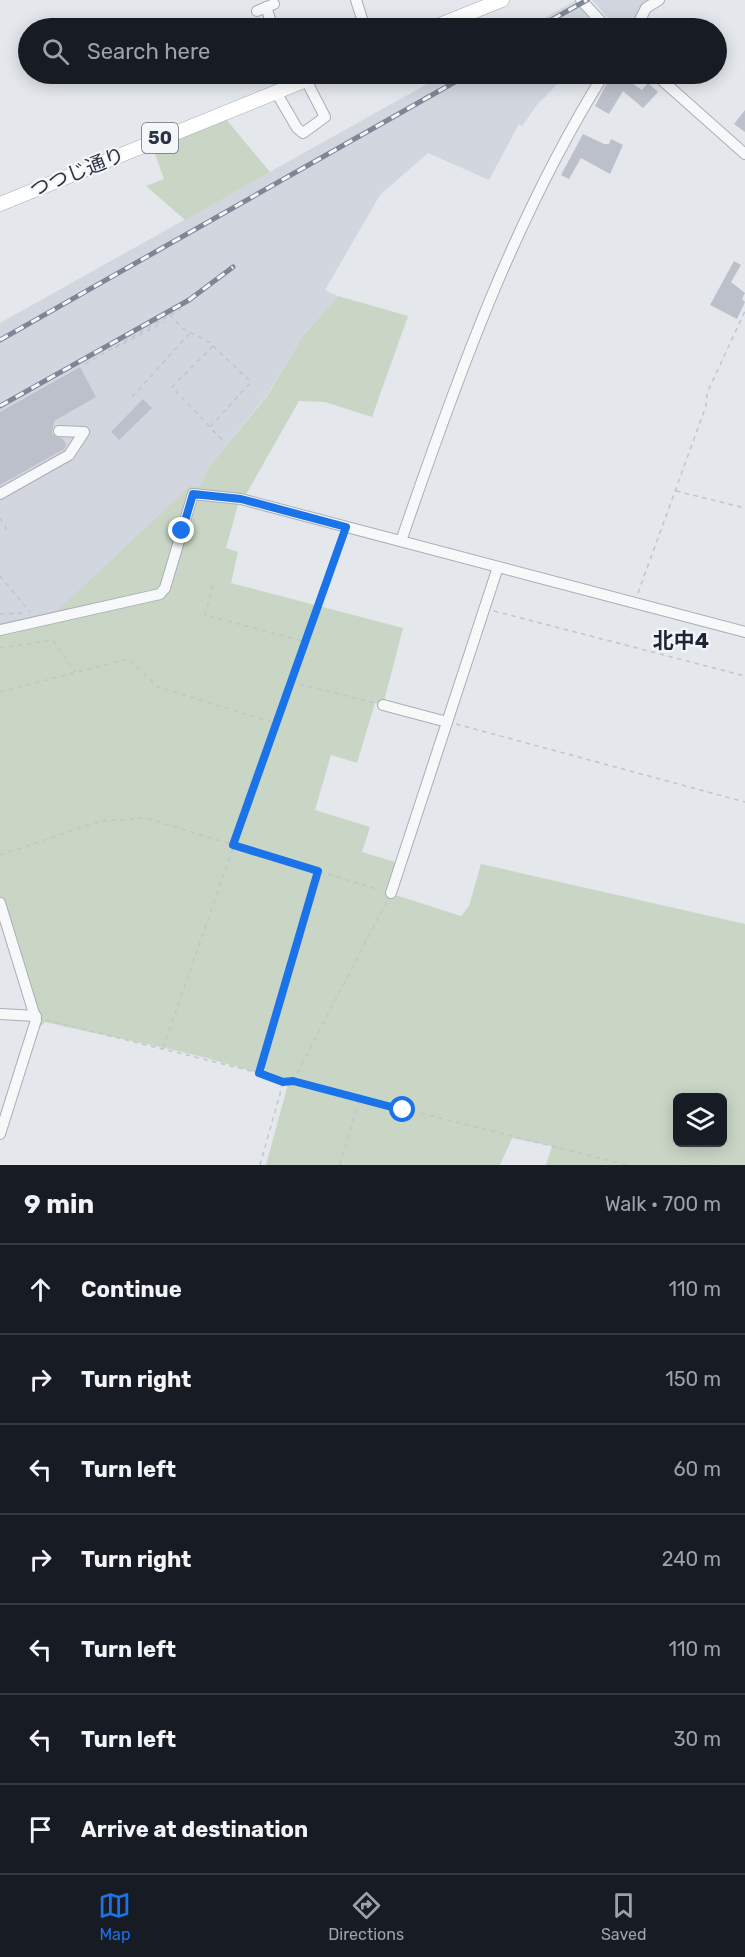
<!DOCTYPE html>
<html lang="en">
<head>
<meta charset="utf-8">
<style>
	:root { --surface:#171b24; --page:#242831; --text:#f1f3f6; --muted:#9ea1a6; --line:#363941; --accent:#1a73e8 }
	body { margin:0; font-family:Rubik,"Noto Sans JP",sans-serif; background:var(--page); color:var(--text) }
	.controls { position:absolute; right:18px; bottom:18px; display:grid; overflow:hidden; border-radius:9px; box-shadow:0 3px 15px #0003 }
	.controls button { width:54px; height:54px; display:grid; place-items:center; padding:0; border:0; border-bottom:2px solid var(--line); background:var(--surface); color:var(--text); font:30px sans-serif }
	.stop { position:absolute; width:18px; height:18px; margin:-14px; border:4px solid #1a73e8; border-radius:50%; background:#fff }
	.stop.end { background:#1a73e8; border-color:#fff; box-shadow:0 2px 6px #0008 }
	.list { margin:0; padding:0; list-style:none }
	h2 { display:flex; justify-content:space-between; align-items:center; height:78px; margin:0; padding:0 24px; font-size:26px }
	h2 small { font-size:20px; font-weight:400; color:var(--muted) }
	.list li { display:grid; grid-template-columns:39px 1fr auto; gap:18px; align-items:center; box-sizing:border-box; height:90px; padding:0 24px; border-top:2px solid var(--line) }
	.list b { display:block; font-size:22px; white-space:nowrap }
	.list em { font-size:20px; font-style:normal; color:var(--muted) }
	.icon { flex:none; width:33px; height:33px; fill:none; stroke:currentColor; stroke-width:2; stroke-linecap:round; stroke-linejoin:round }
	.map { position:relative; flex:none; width:745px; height:1165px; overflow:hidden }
	.search { position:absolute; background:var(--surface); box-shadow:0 3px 15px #0003; left:18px; right:18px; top:18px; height:66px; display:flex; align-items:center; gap:15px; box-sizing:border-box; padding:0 21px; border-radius:33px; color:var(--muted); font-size:22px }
	.sheet { height:708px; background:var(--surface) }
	nav { display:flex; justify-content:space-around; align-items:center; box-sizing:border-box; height:84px; border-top:2px solid var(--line); background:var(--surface); font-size:16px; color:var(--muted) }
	nav a { display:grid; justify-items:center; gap:3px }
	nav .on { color:var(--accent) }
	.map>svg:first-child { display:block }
</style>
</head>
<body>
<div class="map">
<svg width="745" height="1165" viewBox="0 0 745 1165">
	<rect width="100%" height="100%" fill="#e4e7ec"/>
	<g fill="#d2d6de">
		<path d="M592 0H654L632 28H617Z"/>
		<path d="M575 1 600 28H526Z"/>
		<path d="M445 74H567L537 105 522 126 519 124 489 180 428 153 380 195 325 290 338 296 302 337 267 395 209 467 200 488 55 613 0 626V323Z"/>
	</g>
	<g fill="#c9d6c5" fill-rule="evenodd">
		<path d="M225 118 270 172 185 220 146 186 164 179 153 148Z"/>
		<path d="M338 296 408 316 372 417 325 402 299 401 244 498 240 497 226 548 238 552 231 583 403 628 383 705 375 703 357 763 331 755 315 810 370 827 362 852 398 863 389 893 461 916 469 906 481 864 745 924V1165H546L552 1146 512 1138 500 1165H266L288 1084C211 1054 126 1041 45 1022L40 1027 0 901V632L55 613 190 486 200 487 209 467 267 396 302 337ZM678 1098H722V1142H678Z"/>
	</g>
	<g fill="#bbc0ca">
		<path d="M612 74H618L642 90 648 83 658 92 643 108 623 91 609 114 595 106Z"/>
		<path d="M666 74H682L676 82Z"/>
		<path d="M745 110V132L734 124Z"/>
		<path d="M583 134 604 144H609L611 139 623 145 610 174 581 158 569 179 561 175Z"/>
		<path d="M734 261 741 265 731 282 745 293 742 299 745 302 737 319 710 305Z"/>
		<path d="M80 367 96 397 54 421 52 434 63 439 66 445 64 449 0 485V412Z"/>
		<path d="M143 399 152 408 119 440 111 432Z"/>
	</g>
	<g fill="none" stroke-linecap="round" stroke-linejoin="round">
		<g stroke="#a9aeb7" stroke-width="12">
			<g id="minor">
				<path d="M356 0 365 28"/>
				<path d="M581 0 607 28"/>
				<path d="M266 7 273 28"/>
				<path d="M257 11 274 4"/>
				<path d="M636 28 646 8 659 0"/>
				<path d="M288 74 293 85"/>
				<path d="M655 74 745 154"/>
				<path d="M276 92 297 128 303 133 325 117 306 80"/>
				<path d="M0 494 69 455 84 432 59 431"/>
				<path d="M401 541C456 381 514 218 604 74"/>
				<path d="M0 630 160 594 165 588 193 494 241 499 745 632"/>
				<path d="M383 705 447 722"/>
				<path d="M391 893 498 567"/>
				<path d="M0 903 36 1020 0 1134"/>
				<path d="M0 1014 36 1016"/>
			</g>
		</g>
		<g stroke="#a3abb8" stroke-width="15">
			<g id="major">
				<path d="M432 28 502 0"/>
				<path d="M0 204 321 74"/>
			</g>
		</g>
		<g stroke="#c2c5cb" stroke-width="1.5" stroke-dasharray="4.5 4.5" stroke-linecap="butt">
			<path d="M170 315 182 328 209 342 251 382 210 427"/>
			<path d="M213 346 172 387 225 443"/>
			<path d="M115 348 164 322"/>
			<path d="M85 364 181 309"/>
			<path d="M132 397 190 333"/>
			<path d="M676 491 745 508"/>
			<path d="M0 518 6 528 2 532"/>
			<path d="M0 576 30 612"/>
			<path d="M213 585 205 615 303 641"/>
			<path d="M638 593 706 406 707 393 745 311"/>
			<path d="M494 611 745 676"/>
			<path d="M0 614 27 613"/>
			<path d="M0 648 53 640 75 672"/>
			<path d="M291 682 374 703"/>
			<path d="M0 692 128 659 158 687 274 723"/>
			<path d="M456 724 745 802"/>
			<path d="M0 855 100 821 146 818 380 890"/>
			<path d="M46 1020 259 1073 283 1082 293 1081 627 1165"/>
			<path d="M163 1048 342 537"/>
			<path d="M259 1071 317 872"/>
			<path d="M293 1081 387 901"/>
			<path d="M260 1165 283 1083"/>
			<path d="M340 1165 359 1100"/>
		</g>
		<use href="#minor" stroke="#f7f8fa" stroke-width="10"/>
		<use href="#major" stroke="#fff" stroke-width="14"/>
		<g stroke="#7d8696" stroke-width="5">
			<g id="rail">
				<path d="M537 28 587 0"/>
				<path d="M0 340 469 74"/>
				<path d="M0 406 189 300 233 267"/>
			</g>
		</g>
		<use href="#rail" stroke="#f4f6f9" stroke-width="3" stroke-dasharray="9" stroke-linecap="butt"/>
	</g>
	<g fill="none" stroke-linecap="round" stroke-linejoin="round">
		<path stroke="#1a73e8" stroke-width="8" d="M182 531 193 494 241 499 346 527 233 845 318 871 259 1073 283 1082 293 1081 403 1110"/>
	</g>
	<g text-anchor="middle" stroke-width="4.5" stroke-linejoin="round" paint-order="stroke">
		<rect fill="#f4f6f9" stroke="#676e7b" stroke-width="1.5" x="142" y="123" width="36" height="30" rx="4.5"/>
		<g font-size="18" font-weight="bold" fill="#2b3445">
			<text x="160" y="144">50</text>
		</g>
		<g font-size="20" fill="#2b3445" stroke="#f4f6f9">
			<text transform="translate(77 172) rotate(-22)" y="7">つつじ通り</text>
		</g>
		<g font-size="21" font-weight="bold" fill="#1d2536" stroke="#f4f6f9">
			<text x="681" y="648">北中4</text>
		</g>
	</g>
</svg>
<div class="controls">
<button><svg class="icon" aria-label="layers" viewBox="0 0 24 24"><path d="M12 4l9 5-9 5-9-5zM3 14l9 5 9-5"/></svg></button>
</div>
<div class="stop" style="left:403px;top:1110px"></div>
<div class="stop end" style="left:182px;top:531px"></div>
<div class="search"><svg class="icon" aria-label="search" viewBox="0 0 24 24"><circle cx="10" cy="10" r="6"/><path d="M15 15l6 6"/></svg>Search here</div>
</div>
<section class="sheet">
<h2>9 min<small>Walk · 700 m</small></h2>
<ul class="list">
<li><svg class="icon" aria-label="ahead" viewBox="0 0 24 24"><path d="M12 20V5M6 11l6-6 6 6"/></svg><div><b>Continue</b></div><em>110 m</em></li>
<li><svg class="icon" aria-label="right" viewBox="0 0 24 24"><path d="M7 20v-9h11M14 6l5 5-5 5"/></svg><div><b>Turn right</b></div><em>150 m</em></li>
<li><svg class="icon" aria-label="left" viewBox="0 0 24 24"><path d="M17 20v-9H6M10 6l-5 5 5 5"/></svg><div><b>Turn left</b></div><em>60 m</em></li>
<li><svg class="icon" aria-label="right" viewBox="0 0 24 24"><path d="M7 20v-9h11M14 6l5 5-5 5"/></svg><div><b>Turn right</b></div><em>240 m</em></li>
<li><svg class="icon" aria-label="left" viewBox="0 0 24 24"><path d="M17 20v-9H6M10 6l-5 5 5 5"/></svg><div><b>Turn left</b></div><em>110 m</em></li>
<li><svg class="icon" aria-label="left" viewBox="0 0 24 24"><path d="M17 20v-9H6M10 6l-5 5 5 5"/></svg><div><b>Turn left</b></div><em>30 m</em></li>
<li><svg class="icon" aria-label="arrive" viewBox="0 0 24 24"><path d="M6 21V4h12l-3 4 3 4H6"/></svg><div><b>Arrive at destination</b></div></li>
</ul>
</section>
<nav>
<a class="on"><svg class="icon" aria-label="map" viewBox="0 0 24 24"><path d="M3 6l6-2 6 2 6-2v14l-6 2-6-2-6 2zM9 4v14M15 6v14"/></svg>Map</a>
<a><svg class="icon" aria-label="directions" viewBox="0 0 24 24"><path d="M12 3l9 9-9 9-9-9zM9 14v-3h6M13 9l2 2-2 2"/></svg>Directions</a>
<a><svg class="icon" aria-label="saved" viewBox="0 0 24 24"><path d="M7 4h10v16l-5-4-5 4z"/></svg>Saved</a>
</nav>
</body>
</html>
